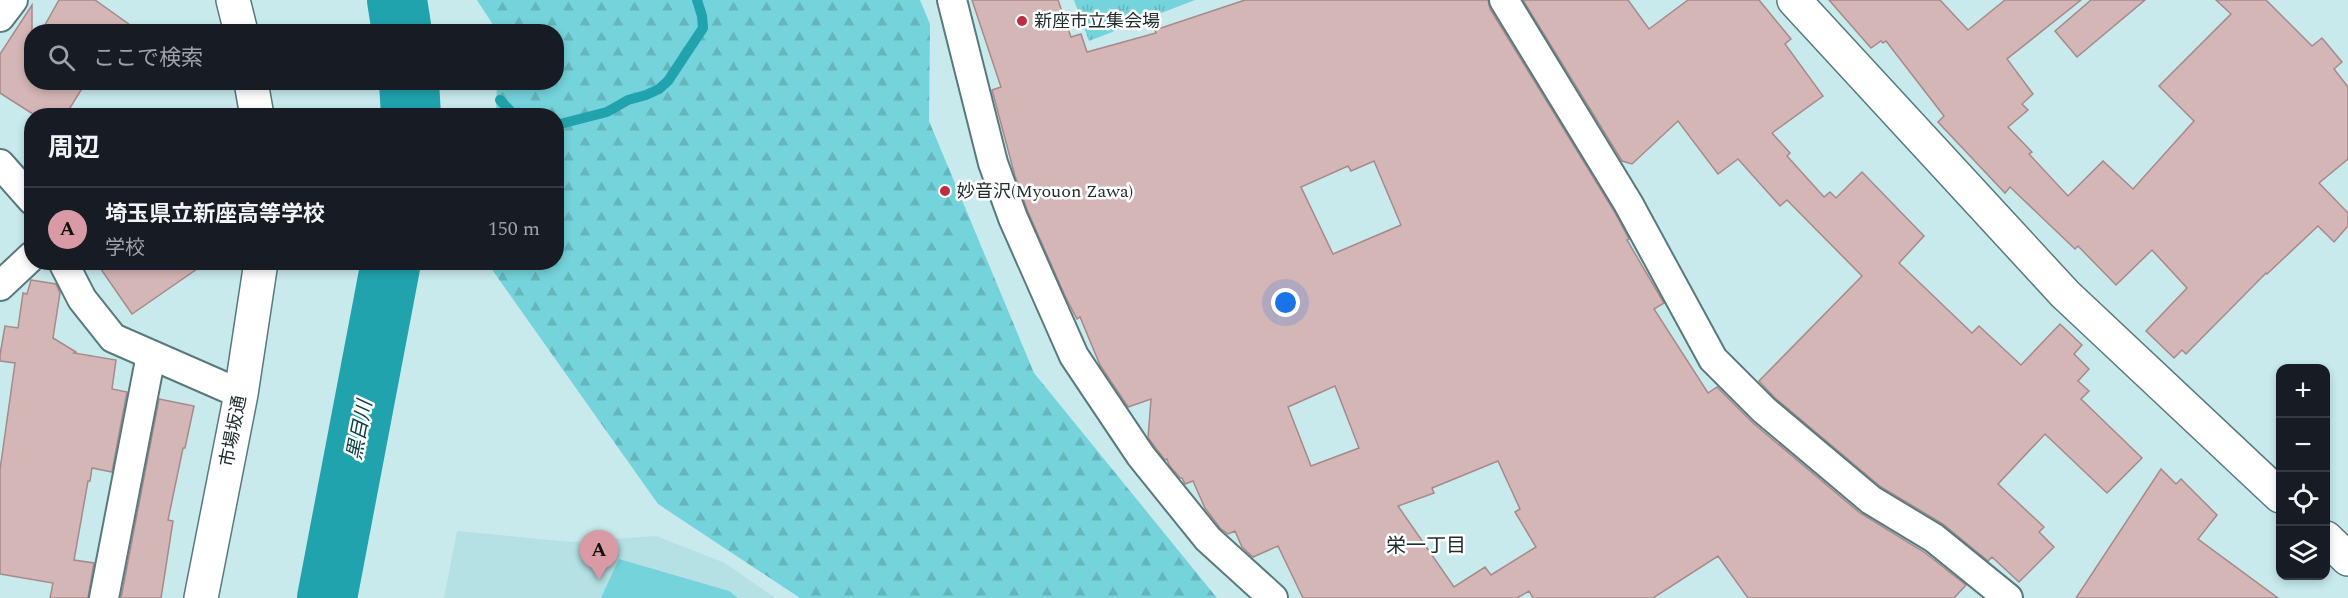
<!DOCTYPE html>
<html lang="ja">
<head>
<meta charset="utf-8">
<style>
	:root { --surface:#171b24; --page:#20242c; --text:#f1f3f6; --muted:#9ea1a6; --line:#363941; --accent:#da9aa5 }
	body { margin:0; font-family:Spectral,"Noto Sans JP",serif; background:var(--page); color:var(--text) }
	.controls { position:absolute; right:18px; bottom:18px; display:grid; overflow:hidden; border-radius:12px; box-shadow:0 3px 9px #0003 }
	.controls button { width:54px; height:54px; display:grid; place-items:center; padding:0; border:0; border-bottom:2px solid var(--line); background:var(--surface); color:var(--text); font:30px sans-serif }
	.you { position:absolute; left:1286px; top:303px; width:21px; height:21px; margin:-15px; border:4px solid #fff; border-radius:50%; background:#1a73e8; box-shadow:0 0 0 9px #1a73e833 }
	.badge { display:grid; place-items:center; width:39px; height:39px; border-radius:50%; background:var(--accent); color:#111; font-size:20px; font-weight:700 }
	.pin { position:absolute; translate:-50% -50px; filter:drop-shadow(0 2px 3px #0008) }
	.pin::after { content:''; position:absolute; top:32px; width:21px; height:18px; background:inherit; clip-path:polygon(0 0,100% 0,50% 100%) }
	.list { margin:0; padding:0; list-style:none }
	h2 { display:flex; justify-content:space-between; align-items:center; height:78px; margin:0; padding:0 24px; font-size:26px }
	h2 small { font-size:20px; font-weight:400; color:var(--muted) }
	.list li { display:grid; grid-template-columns:39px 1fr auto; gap:18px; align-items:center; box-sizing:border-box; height:84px; padding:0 24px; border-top:2px solid var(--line) }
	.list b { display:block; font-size:22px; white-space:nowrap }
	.list p { margin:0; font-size:20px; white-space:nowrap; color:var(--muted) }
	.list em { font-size:20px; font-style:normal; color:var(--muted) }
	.icon { flex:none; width:33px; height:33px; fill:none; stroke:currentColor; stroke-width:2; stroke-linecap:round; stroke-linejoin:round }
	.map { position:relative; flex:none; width:2348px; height:598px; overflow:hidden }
	.search { position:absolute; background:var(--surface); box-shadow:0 3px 9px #0003; left:24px; top:24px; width:540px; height:66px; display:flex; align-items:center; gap:15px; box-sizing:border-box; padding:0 21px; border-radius:24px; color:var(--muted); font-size:22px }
	.panel { position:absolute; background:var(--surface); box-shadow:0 3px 9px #0003; left:24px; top:108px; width:540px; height:162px; border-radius:24px }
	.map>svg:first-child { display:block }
</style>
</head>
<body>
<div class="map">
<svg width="2348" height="598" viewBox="0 0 2348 598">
	<defs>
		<pattern id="forest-firs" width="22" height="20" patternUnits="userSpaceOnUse" patternTransform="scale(1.5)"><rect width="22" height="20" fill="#75d3db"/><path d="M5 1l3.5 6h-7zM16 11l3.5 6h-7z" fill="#65b5bc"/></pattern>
		<pattern id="park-tufts" width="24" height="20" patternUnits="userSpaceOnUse" patternTransform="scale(1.5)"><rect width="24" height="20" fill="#75d3db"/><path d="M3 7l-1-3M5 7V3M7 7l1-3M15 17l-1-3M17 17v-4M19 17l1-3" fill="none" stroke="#65b5bc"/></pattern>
	</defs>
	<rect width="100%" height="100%" fill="#c8eaed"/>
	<path fill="#b5e1e4" d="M457 531 572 542 656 536 725 563 775 598H444Z"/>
	<path fill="url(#forest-firs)" d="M477 0H920L930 24 929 121 1034 373 1217 598H800L658 504 493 271V263L556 262V116L496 115 497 83 556 82V32L497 31Z"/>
	<path fill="url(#park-tufts)" d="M1074 0H1195L1089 41Z"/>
	<path fill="#75d3db" d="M619 559 729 591 738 598H601Z"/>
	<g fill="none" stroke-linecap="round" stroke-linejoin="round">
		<g stroke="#20a3ad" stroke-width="10">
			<path d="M500 100 515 116"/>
			<path d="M412 103H430"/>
			<path d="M556 125 607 112 628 100 646 95 659 89 668 81 703 28 702 16 697 0"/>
		</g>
		<g stroke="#20a3ad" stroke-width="60">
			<path d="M397 0 402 32"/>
			<path d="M409 82 411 116"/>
			<path d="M327 598 391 262"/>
		</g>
	</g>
	<g fill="#d5b6b6" stroke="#a78989" stroke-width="1.5" fill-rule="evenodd">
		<path d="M59 0H95L140 32H41Z"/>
		<path d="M972 0H1058L1071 37 1081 34 1087 52 1156 33 1155 30 1245 0H1488L1490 9 1614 211 1629 239 1627 240 1664 303 1654 309 1708 393 1717 387 1753 423 1860 513 1924 552 1966 585 1954 598H1748L1718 556 1653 598H1533L1529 591 1517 598H1303L1278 546 1253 557 1242 547 1235 531 1228 534 1220 528 1205 508 1193 481 1185 484 1182 478H1180L1169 465 1167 459 1165 460 1148 438 1151 399 1128 407 1100 365 1080 317 1077 319 1065 296 1028 212 1015 176 992 90 1001 87ZM1374 161 1401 225 1333 254 1301 187 1348 166 1351 171ZM1335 386 1359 448 1311 466 1288 407ZM1498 461 1520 509 1515 512 1536 547 1491 575 1485 567 1454 587 1398 506 1434 493 1432 488Z"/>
		<path d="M1523 0H1628L1649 29 1688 0H1759L1791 39 1785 44 1823 96 1772 133 1790 153 1787 156 1824 197 1830 192 1836 198 1862 172 1924 236 1899 263 1972 333 1979 326 2021 365 2060 324 2082 345 2074 354 2089 369 2078 381 2089 391 2081 399 2142 458 2107 493 2045 434 1998 484 2044 527 2039 532 2054 547 2019 582 1992 557 1988 561 1943 524 1881 487 1775 398 1759 381 1862 276 1787 200 1780 206 1738 159 1718 174 1678 121 1632 164 1622 161Z"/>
		<path d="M1829 0H1940L1968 30 2005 0H2081L2007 59 2033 94 2022 104 2028 110 2008 127 2032 152 2029 154 2068 196 2103 161 2133 189 2194 121 2159 86 2231 14 2216 0H2266L2312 46 2322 38 2342 62 2334 69 2348 87V159L2319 183 2348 213V226L2334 242 2318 226 2267 274 2266 273 2186 354 2182 350 2174 358 2146 331 2187 288 2152 250 2116 285 2078 246 2075 249 2010 187 2005 193 1938 122 1944 116 1886 41 1883 43 1881 41 1871 48Z"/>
		<path d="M2091 0H2145L2077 57 2055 31Z"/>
		<path d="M32 5V82H86L65 116H36L0 93V54Z"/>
		<path d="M96 262H207L132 314Z"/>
		<path d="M31 280 56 284 60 293 53 338 76 352 74 353 116 360 112 389 127 392 112 472 92 468 90 481H88L74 560 94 563 88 598H50L53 583 0 574V470L15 363 0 361V355L5 326 18 328 23 293 27 294Z"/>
		<path d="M159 399 194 406 185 448H183L168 520 173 521 161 598H121Z"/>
		<path d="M2161 469 2176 484 2181 479 2217 515 2198 539 2278 598H2076Z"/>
	</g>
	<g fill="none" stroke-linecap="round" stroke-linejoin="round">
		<g stroke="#59797c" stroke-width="32">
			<g id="street">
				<path d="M952 0 993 163 1013 218 1074 356 1141 456 1208 539 1273 598"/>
				<path d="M1504 0 1628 203 1713 359 1764 410 1871 500 1934 538 2008 598"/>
				<path d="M0 17 13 0"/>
				<path d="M0 164 32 200"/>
				<path d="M63 262 82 299 113 338 241 394"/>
				<path d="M0 286 32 256"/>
				<path d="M104 598 151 355"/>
			</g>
		</g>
		<g stroke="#59797c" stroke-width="36">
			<g id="secondary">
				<path d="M233 0 241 32"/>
				<path d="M1794 0 2065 294 2280 496"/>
				<path d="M251 82 257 116"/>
				<path d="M2326 538 2348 559"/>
				<path d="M201 598 241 394 261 262"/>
			</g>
		</g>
		<use href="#street" stroke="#fff" stroke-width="28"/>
		<use href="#secondary" stroke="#fff" stroke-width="33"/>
	</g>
	<g fill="#be2d41" stroke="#fff" stroke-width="2">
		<circle cx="1022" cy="21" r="6"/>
		<circle cx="945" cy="191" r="6"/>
	</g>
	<g text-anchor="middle" stroke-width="5" stroke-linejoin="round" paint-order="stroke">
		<g font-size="18" fill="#202d2e" stroke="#fff" text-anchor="start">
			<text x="1034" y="27">新座市立集会場</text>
			<text x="957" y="197">妙音沢(Myouon Zawa)</text>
		</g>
		<g font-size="18" fill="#202d2e" stroke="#fff">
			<text transform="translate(233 431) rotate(-79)" y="6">市場坂通</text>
		</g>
		<g font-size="20" font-style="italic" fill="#094045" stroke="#fff">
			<text transform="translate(359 430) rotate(-79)" y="7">黒目川</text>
		</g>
		<g font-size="20" fill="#202d2e" stroke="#fff">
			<text x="1426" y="552">栄一丁目</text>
		</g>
	</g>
</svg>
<div class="controls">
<button>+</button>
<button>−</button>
<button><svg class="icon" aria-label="locate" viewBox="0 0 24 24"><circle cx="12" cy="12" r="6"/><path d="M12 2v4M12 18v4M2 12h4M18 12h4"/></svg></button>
<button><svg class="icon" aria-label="layers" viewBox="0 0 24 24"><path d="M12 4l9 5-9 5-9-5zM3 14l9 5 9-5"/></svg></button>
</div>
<div class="you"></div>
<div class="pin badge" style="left:599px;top:580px">A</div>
<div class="search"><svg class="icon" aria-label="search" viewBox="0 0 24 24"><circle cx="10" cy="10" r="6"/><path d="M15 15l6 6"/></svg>ここで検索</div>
<section class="panel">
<h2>周辺<small></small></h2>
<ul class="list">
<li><span class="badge">A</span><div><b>埼玉県立新座高等学校</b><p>学校</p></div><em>150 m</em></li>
</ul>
</section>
</div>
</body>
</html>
